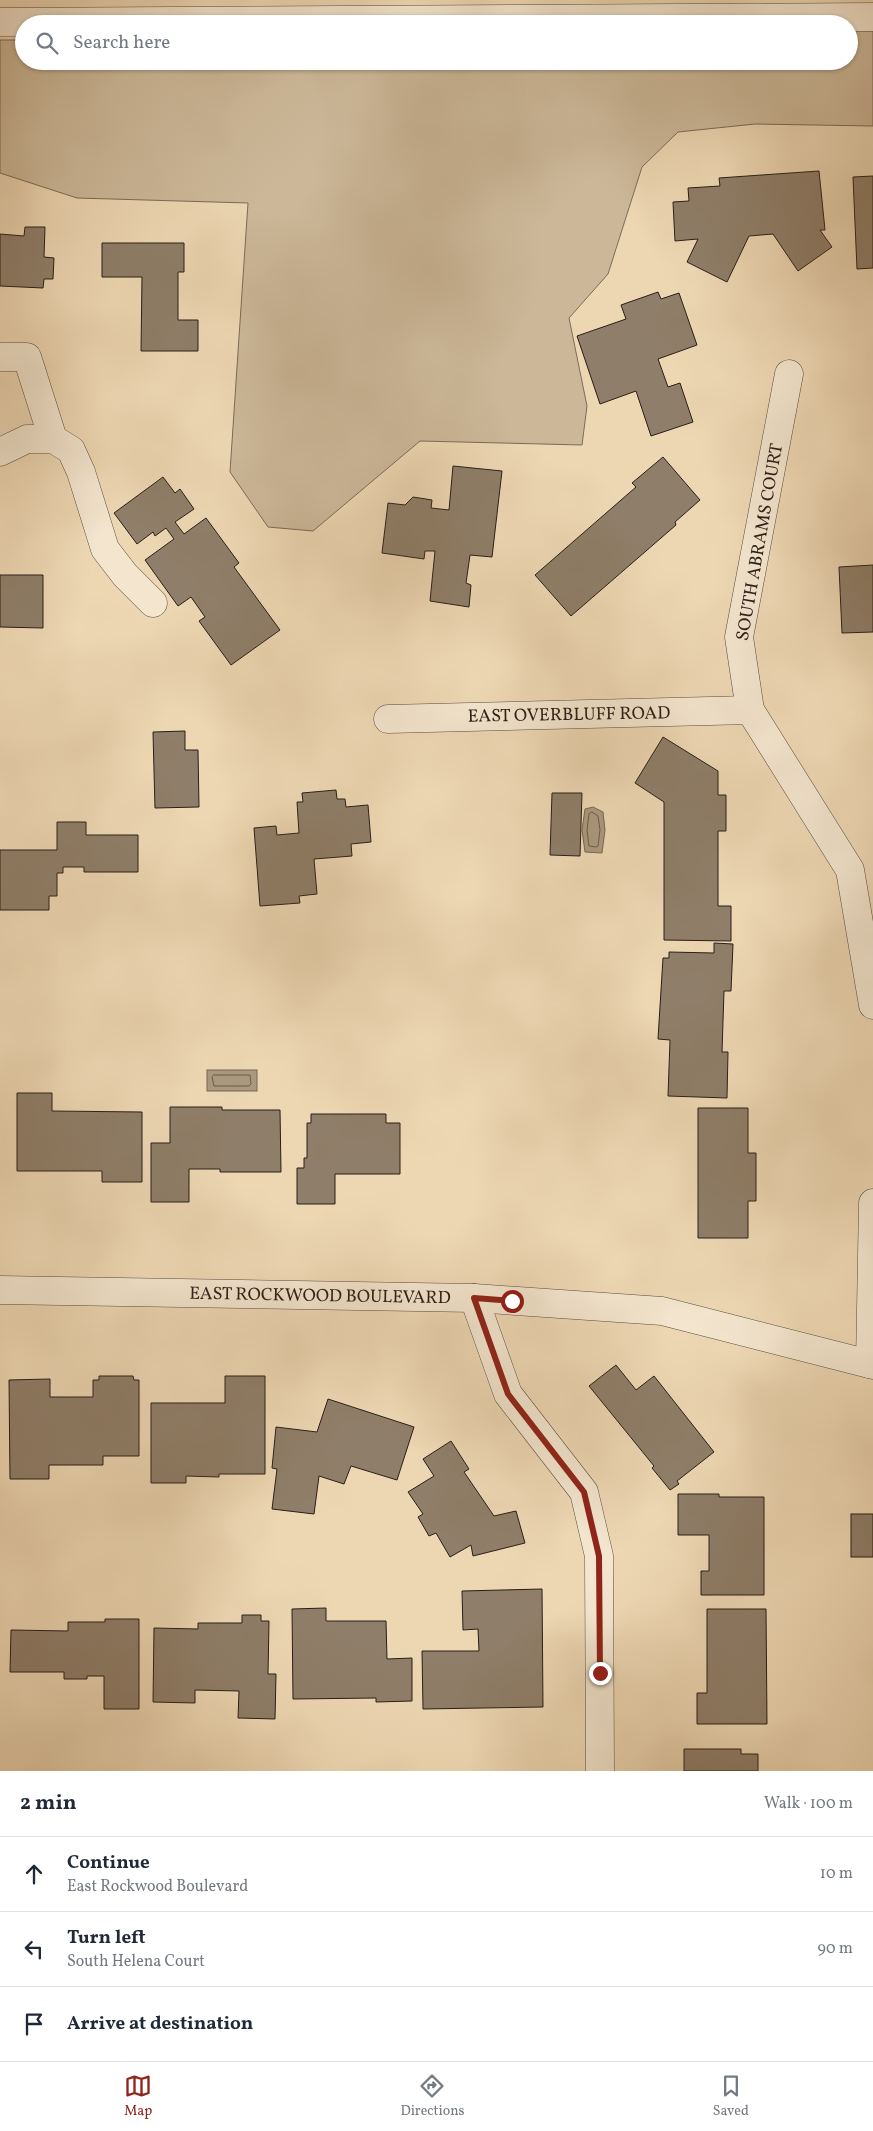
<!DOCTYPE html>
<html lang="en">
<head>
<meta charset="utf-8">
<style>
	:root { --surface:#fff; --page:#f2f2f3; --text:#1f2937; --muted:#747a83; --line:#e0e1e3; --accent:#8f2418 }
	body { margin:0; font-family:Vollkorn,serif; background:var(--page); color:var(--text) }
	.stop { position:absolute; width:15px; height:15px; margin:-11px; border:4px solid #8f2418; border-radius:50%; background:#fff }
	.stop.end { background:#8f2418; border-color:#fff; box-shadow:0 1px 5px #0008 }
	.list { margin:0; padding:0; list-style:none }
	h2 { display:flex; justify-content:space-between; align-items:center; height:65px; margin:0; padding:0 20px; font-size:21px }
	h2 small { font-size:16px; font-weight:400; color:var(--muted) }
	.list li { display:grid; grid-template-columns:32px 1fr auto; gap:15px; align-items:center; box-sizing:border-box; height:75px; padding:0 20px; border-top:1px solid var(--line) }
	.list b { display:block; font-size:19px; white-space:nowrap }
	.list p { margin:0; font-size:16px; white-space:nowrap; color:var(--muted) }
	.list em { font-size:16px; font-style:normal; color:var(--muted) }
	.icon { flex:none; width:28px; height:28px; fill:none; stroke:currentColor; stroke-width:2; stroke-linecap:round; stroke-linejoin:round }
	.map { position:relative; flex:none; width:873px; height:1771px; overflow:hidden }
	.search { position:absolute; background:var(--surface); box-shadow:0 1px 4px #0004; left:15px; right:15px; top:15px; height:55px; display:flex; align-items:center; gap:12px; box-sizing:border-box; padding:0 18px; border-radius:28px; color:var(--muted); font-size:19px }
	.sheet { height:290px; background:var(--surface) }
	nav { display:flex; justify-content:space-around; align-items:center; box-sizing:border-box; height:70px; border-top:1px solid var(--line); background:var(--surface); font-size:14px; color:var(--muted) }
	nav a { display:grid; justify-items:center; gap:2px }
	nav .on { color:var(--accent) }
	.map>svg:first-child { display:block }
</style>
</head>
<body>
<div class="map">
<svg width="873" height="1771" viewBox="0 0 873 1771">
	<rect width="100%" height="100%" fill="#edd7b3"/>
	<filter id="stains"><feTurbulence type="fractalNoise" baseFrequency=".004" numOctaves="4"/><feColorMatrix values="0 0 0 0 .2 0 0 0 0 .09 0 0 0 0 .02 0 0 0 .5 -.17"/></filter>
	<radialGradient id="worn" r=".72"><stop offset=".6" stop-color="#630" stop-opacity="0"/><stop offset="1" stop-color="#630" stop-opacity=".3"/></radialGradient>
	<path fill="#ccb899" stroke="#7b6b58" d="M873 30V126L755 124 678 132 642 167 608 274 569 318 587 406 582 445 420 441 313 531 268 527 230 472 248 203 77 198 0 173V40H24V61H849V31Z"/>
	<g fill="#ab987e" stroke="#776755">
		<path d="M593 807 603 812 605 830 602 853 585 852 582 830 585 809Z"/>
		<rect x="207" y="1070" width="50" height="21"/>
	</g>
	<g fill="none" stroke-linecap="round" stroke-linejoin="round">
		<g stroke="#6a5b4b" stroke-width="1">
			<path d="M592 812 598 816 600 830 598 846 596 847 589 846 587 830 589 814Z"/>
			<path d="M214 1075H250L251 1084 249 1086H214L212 1077Z"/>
		</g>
	</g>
	<g fill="#8f7e69" stroke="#2a1e18">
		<path d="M819 171 825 230H820L832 247 798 271 773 234 749 236 727 282 687 262 698 239 675 241 673 202 689 201 688 188 720 186 719 178Z"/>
		<path d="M873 176V268L857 269 853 177Z"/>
		<path d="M25 227H45L44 257 54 258 53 279H44L43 288 0 286V234L24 236Z"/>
		<path d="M102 243H184V272H178V320H198V351H141L142 277H102Z"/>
		<path d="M658 292 661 299 679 293 697 345 658 359 668 387 680 383 693 422 651 436 636 391 600 404 577 336 626 319 621 305Z"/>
		<path d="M663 457 700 500 675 522 676 525 571 616 535 575 636 487 632 483Z"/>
		<path d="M453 466 502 471 492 557 470 555 466 583 471 585 469 607 430 601 435 551H425L424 559 382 553 388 503 405 505 413 497 432 500 431 508 449 510Z"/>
		<path d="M163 477 175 493 180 489 194 509 175 522 184 534 206 518 239 563 234 567 280 630 231 665 199 621 205 617 191 597 178 606 145 560 174 539 166 528 155 536 153 532 137 544 114 513Z"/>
		<path d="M873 565V632L842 633 839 567Z"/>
		<path d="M0 575H43V628L0 627Z"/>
		<path d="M185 731V750H198L199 807 155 808 153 732Z"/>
		<path d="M663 737 718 771V795H726V831H718V906H731V941L664 940V802L635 783Z"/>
		<path d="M336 790 337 799H345L346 807 368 805 371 842 351 844 352 856 314 859 317 894 299 896 300 903 260 906 254 828 276 826 277 835 299 833 297 802H303L302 793Z"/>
		<path d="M552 793H582L580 856 550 855Z"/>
		<path d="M57 822H86V835H138V872H84V867H63V873H57V896H49V910H0V850H57Z"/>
		<path d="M714 943 733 944 731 991H724L722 1052H728L727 1098 668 1096 670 1040 658 1039 663 958H669V952L714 953Z"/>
		<path d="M17 1093H52V1111L142 1112V1182H102V1171H17Z"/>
		<path d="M170 1107H222V1110H280L281 1172H220V1169H189V1202H151V1143H170Z"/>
		<path d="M698 1108H748V1153H756V1201H748V1238H698Z"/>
		<path d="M311 1114H386V1123H400V1174H335V1204H297V1168H304V1158H307V1123H311Z"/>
		<path d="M616 1365 636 1390 654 1376 714 1452 677 1481 679 1484 670 1490 652 1468 654 1466 589 1386Z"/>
		<path d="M99 1376H133L134 1380H139V1456H103V1465H49V1479H10L9 1380 50 1379V1397H93V1380H99Z"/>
		<path d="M225 1376H265V1474H219V1477L186 1476V1483H151V1403H225Z"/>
		<path d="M328 1399 414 1427 397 1480 351 1466 344 1484 319 1476 314 1514 272 1509 277 1469 272 1468 276 1427 317 1432Z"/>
		<path d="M451 1441 469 1469 464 1472 494 1516 516 1511 525 1543 473 1556 471 1545 450 1557 436 1533 429 1536 418 1517 423 1514 408 1492 434 1476 423 1459Z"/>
		<path d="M678 1494H719V1497H764V1595H701V1571H709V1535H678Z"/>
		<rect x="851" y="1514" width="22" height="43"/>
		<path d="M542 1589 543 1707 423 1709 422 1651H479L478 1629 463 1630 462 1591Z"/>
		<path d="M326 1608V1621H386L387 1659 412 1658V1701L376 1702V1698L293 1699 292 1609Z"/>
		<path d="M707 1609H766L767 1724H697V1693H707Z"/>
		<path d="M242 1615H261V1621H269L268 1674H276L275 1719 238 1718 239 1691 195 1690V1703L153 1702 154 1628 198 1629V1623H242Z"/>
		<path d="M105 1619H139V1709H104V1676H87V1679H64V1672H10L11 1630 68 1631V1622H105Z"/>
		<path d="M684 1749H741V1754H758V1771H684Z"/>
	</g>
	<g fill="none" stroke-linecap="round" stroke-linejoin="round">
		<g stroke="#5b4c3f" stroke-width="29">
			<g id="minor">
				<path d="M0 22 873 17"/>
				<path d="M0 357H27L53 439"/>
				<path d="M789 374 739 637 750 710 850 870 873 1005"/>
				<path d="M0 452 27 439H53L71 450 81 472 105 549 125 575 153 603"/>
				<path d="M388 719 750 710"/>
				<path d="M0 1290 474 1298 662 1311 873 1365"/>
				<path d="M474 1298 508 1394 584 1492 599 1556 600 1771"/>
				<path d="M870 1364 873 1203"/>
			</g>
		</g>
		<use href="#minor" stroke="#f3e5ce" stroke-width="28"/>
	</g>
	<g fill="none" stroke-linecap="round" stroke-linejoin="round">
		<path stroke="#8f2418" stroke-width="6" d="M512 1301 474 1298 508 1394 584 1492 599 1556 600 1673"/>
	</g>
	<g text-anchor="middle" stroke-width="4" stroke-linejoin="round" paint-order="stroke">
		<g font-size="18" fill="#2a1e18" stroke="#f3e5ce">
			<text transform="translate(759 542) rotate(-80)" y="6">SOUTH ABRAMS COURT</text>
			<text transform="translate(569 714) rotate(-1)" y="6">EAST OVERBLUFF ROAD</text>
			<text transform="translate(320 1295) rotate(1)" y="6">EAST ROCKWOOD BOULEVARD</text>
		</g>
	</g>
	<rect width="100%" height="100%" filter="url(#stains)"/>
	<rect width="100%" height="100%" fill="url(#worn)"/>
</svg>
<div class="stop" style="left:512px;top:1301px"></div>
<div class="stop end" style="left:600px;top:1673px"></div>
<div class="search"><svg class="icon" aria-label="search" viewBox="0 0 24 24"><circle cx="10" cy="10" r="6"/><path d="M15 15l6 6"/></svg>Search here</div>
</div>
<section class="sheet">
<h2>2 min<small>Walk · 100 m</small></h2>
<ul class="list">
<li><svg class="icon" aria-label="ahead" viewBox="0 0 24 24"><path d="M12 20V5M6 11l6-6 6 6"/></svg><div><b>Continue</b><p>East Rockwood Boulevard</p></div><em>10 m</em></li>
<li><svg class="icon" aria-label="left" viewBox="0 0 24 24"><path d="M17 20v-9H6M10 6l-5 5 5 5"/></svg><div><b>Turn left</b><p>South Helena Court</p></div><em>90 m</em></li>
<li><svg class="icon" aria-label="arrive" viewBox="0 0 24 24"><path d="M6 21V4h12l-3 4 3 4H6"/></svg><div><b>Arrive at destination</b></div></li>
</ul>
</section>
<nav>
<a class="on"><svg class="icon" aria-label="map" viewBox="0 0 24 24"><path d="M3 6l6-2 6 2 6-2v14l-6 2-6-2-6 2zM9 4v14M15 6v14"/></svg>Map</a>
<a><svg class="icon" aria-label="directions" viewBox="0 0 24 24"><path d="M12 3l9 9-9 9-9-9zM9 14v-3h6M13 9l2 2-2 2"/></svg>Directions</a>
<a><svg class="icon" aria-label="saved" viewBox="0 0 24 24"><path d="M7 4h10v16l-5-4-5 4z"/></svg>Saved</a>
</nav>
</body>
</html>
